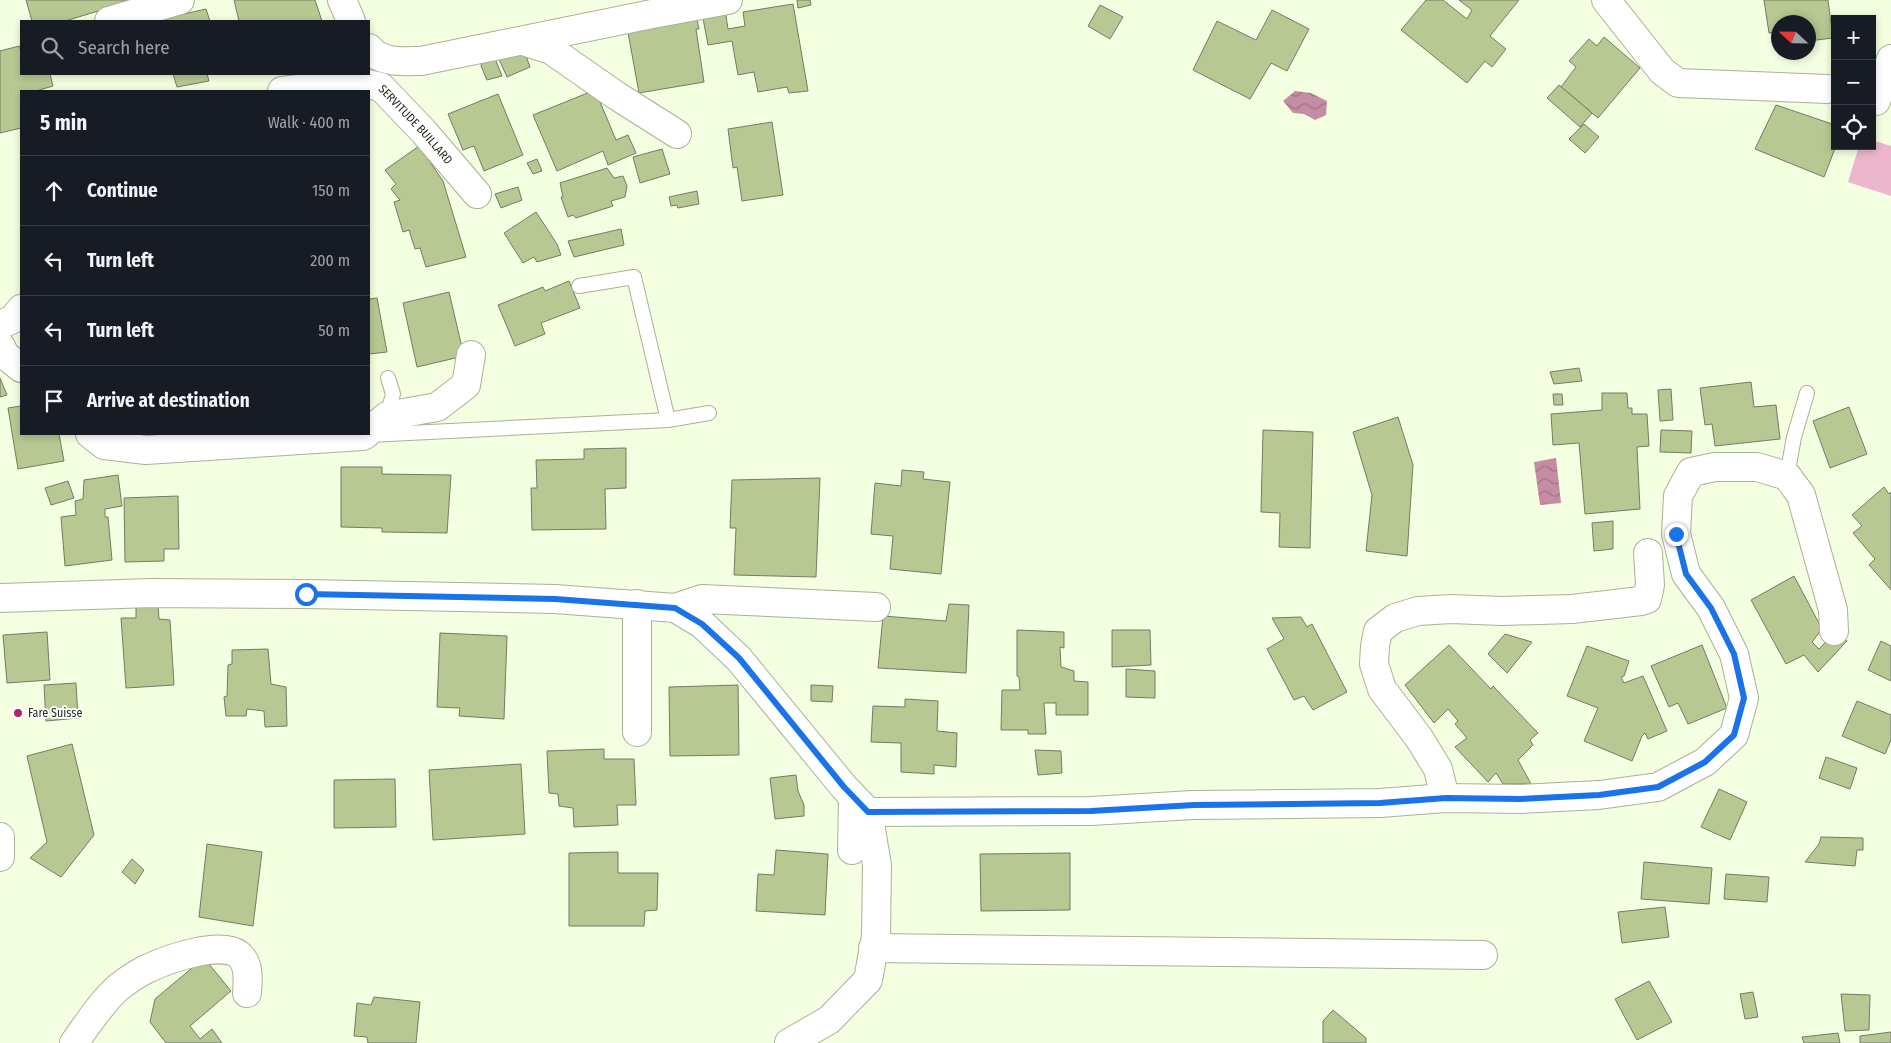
<!DOCTYPE html>
<html lang="en">
<head>
<meta charset="utf-8">
<style>
	:root { --surface:#171b24; --page:#242831; --text:#f1f3f6; --muted:#9ea1a6; --line:#363941 }
	body { margin:0; font-family:"Fira Sans Condensed",sans-serif; background:var(--page); color:var(--text) }
	.controls { position:absolute; right:15px; top:15px; display:grid; overflow:hidden; border-radius:0px; box-shadow:0 2px 8px #0003 }
	.controls button { width:45px; height:45px; display:grid; place-items:center; padding:0; border:0; border-bottom:1px solid var(--line); background:var(--surface); color:var(--text); font:25px sans-serif }
	.compass { position:absolute; left:1771px; top:15px; width:45px; height:45px; border-radius:50%; background:var(--surface); box-shadow:0 2px 8px #0003; rotate:292deg }
	.stop { position:absolute; width:15px; height:15px; margin:-11px; border:4px solid #1a73e8; border-radius:50%; background:#fff }
	.stop.end { background:#1a73e8; border-color:#fff; box-shadow:0 1px 5px #0008 }
	.list { margin:0; padding:0; list-style:none }
	h2 { display:flex; justify-content:space-between; align-items:center; height:65px; margin:0; padding:0 20px; font-size:21px }
	h2 small { font-size:16px; font-weight:400; color:var(--muted) }
	.list li { display:grid; grid-template-columns:32px 1fr auto; gap:15px; align-items:center; box-sizing:border-box; height:70px; padding:0 20px; border-top:1px solid var(--line) }
	.list b { display:block; font-size:19px; white-space:nowrap }
	.list em { font-size:16px; font-style:normal; color:var(--muted) }
	.icon { flex:none; width:28px; height:28px; fill:none; stroke:currentColor; stroke-width:2; stroke-linecap:round; stroke-linejoin:round }
	.map { position:relative; flex:none; width:1891px; height:1043px; overflow:hidden }
	.search { position:absolute; background:var(--surface); box-shadow:0 2px 8px #0003; left:20px; top:20px; width:350px; height:55px; display:flex; align-items:center; gap:12px; box-sizing:border-box; padding:0 18px; border-radius:0px; color:var(--muted); font-size:19px }
	.panel { position:absolute; background:var(--surface); box-shadow:0 2px 8px #0003; left:20px; top:90px; width:350px; height:345px; border-radius:0px }
	.map>svg:first-child { display:block }
</style>
</head>
<body>
<div class="map">
<svg width="1891" height="1043" viewBox="0 0 1891 1043">
	<defs>
		<pattern id="water-waves" width="16" height="10" patternUnits="userSpaceOnUse" patternTransform="scale(1.25)"><rect width="16" height="10" fill="#c58da4"/><path d="M0 5q4-4 8 0t8 0" fill="none" stroke="#a07485"/></pattern>
	</defs>
	<rect width="100%" height="100%" fill="#f4fee0"/>
	<path fill="#ecb6cc" d="M1872 140 1891 146V196L1848 182 1859 146H1872Z"/>
	<g fill="url(#water-waves)">
		<path d="M1295 91 1311 93 1327 101 1326 115 1315 120 1304 114 1293 113 1283 101Z"/>
		<path d="M1556 458 1561 503 1540 505 1534 462Z"/>
	</g>
	<g fill="#b7c892" stroke="#737c61">
		<path d="M26 0H135L65 21H32Z"/>
		<path d="M234 0H315L322 21H239Z"/>
		<path d="M797 0H810L811 5 798 8Z"/>
		<path d="M1426 0H1443L1467 19 1472 10 1459 0H1519L1490 36 1506 49 1492 67 1485 61 1467 83 1401 30Z"/>
		<path d="M1764 0H1828L1833 38 1808 41V22H1778V32L1769 33Z"/>
		<path d="M793 4 808 91 789 93 787 87 758 92 754 72 738 75 732 41 708 45 702 13 725 9 728 29 745 26 743 12Z"/>
		<path d="M1100 5 1123 17 1110 39 1088 26Z"/>
		<path d="M206 9 210 21H153Z"/>
		<path d="M1272 10 1309 29 1287 71 1271 63 1250 99 1193 70 1217 21 1256 40Z"/>
		<path d="M696 15 699 29H696L704 82 639 93 627 27Z"/>
		<path d="M1604 37 1640 68 1598 118 1561 87 1576 67 1569 61 1589 39 1597 46Z"/>
		<path d="M19 46 21 51V74H50L53 86 36 91H21V128L0 133V51Z"/>
		<path d="M525 53 530 67 507 77 498 57Z"/>
		<path d="M494 56 502 76 487 80 481 66 483 58Z"/>
		<path d="M173 74H207L209 81 177 87Z"/>
		<path d="M1559 85 1592 113 1580 127 1547 98Z"/>
		<path d="M595 90 616 140 628 135 636 153 608 165 603 151 557 171 533 115Z"/>
		<path d="M498 94 523 155 484 171 474 146 463 150 448 114Z"/>
		<path d="M1776 105 1835 125 1836 146 1824 177 1755 149Z"/>
		<path d="M772 122 783 195 742 201 737 167 733 168 728 129Z"/>
		<path d="M1584 124 1599 137 1585 153 1569 139Z"/>
		<path d="M419 146 443 181 466 257 426 267 420 248 415 249 409 230 403 232 394 202 400 200 391 189 396 184 385 170Z"/>
		<path d="M662 149 670 174 640 183 633 157Z"/>
		<path d="M537 159 542 171 533 174 527 163Z"/>
		<path d="M607 168 614 178 623 176 627 186 625 197 611 201 613 206 576 218 573 215 568 217 561 197H563L560 183Z"/>
		<path d="M518 187 522 200 501 208 495 194Z"/>
		<path d="M697 191 699 204 678 208 677 205 671 206 669 197Z"/>
		<path d="M536 212 557 244 561 255 537 262 534 257 523 263 504 233Z"/>
		<path d="M621 229 624 245 574 257 568 241Z"/>
		<path d="M569 281 580 308 541 323 545 334 515 346 498 305 543 287 545 291Z"/>
		<path d="M449 292 464 356 417 367 403 303Z"/>
		<path d="M369 297V299L377 298 387 352 369 354Z"/>
		<path d="M1579 368 1582 381 1554 384 1550 372Z"/>
		<path d="M0 378 7 395 0 397Z"/>
		<path d="M1751 382 1754 407 1776 405 1780 439 1715 446 1712 424 1705 425 1700 388Z"/>
		<path d="M1671 389 1673 420 1660 421 1658 390Z"/>
		<path d="M1602 393H1627L1628 408H1632V414H1647L1649 446 1637 447 1640 509 1585 514 1579 443 1553 445 1551 414 1602 410Z"/>
		<path d="M1553 394H1562L1563 405H1554Z"/>
		<path d="M21 406V434H59L64 461 18 469 8 408Z"/>
		<path d="M1849 407 1867 454 1830 468 1813 421Z"/>
		<path d="M1398 417 1413 465 1407 556 1366 551 1372 495 1353 432Z"/>
		<path d="M1263 430 1313 432 1310 548 1279 547 1280 513 1261 512Z"/>
		<path d="M1661 430 1692 431 1691 453 1660 452Z"/>
		<path d="M626 448V488L605 489 606 529 532 530 531 488H537L536 460 584 459V449Z"/>
		<path d="M341 467H382V474L451 475 447 533 382 532V528L341 527Z"/>
		<path d="M902 470 924 472 923 479 950 482 941 574 890 569 893 536 871 534 875 483 901 486Z"/>
		<path d="M118 475 122 506 105 509V517H108L112 560 65 566 61 517 76 515 75 501 83 499 84 480Z"/>
		<path d="M820 478 816 577 734 575 736 528H730L732 480Z"/>
		<path d="M68 481 74 498 51 505 45 488Z"/>
		<path d="M1884 487 1889 494 1891 492V590L1869 565 1875 559 1853 533 1862 526 1852 515Z"/>
		<path d="M178 496 179 549H164V561L125 562 124 498Z"/>
		<path d="M1613 521V549L1594 551 1592 523Z"/>
		<path d="M1794 576 1822 629 1812 642 1819 649 1835 632 1847 641 1818 672 1804 655 1786 664 1751 600Z"/>
		<path d="M949 604 969 605 966 673 878 668 883 616 946 621Z"/>
		<path d="M136 605H158L159 619 170 620 174 685 126 688 121 618H136Z"/>
		<path d="M1301 617 1307 627 1312 624 1347 692 1313 710 1304 696 1294 700 1267 649 1284 639 1272 618Z"/>
		<path d="M1017 630 1064 632V648L1060 647 1061 667 1074 671V681L1088 682V715H1056V703H1044L1046 734H1028V730H1001L1002 690H1020L1019 677 1017 676Z"/>
		<path d="M1112 630H1150L1151 665 1112 667Z"/>
		<path d="M47 632 50 680 7 683 3 635Z"/>
		<path d="M440 633 507 636 504 719 459 716 460 708 437 707Z"/>
		<path d="M1505 634 1532 642 1507 673 1488 654Z"/>
		<path d="M1881 641 1891 646V681L1868 670Z"/>
		<path d="M1449 645 1491 689 1493 686 1538 733 1530 740 1533 745 1518 760 1531 784H1503L1496 773 1488 782 1455 747 1467 738 1455 724 1458 721 1448 709 1434 723 1405 685Z"/>
		<path d="M1702 645 1727 708 1688 724 1678 703 1669 707 1651 666Z"/>
		<path d="M1587 646 1629 661 1624 676 1621 677 1624 683 1643 676 1667 731 1648 739 1645 733 1642 736 1632 761 1584 741 1598 708 1567 696Z"/>
		<path d="M268 649 271 684 286 687 287 726 265 727 264 711 247 709 246 716H226L224 697 227 696 228 665 232 664V650Z"/>
		<path d="M1126 669 1155 671V698L1126 697Z"/>
		<path d="M76 683 78 718 46 721 44 685Z"/>
		<path d="M738 685 739 755 670 756 669 687Z"/>
		<path d="M811 685 833 686 832 702 811 701Z"/>
		<path d="M905 699 938 701 937 731 957 733 956 767 934 765V774L901 772V743L871 742 873 706 905 707Z"/>
		<path d="M1857 701 1891 715V740L1885 754 1842 736Z"/>
		<path d="M72 744 94 835 61 877 30 858 47 842 27 756Z"/>
		<path d="M604 749V759H634L636 805H617L618 825 574 827 573 808 559 806 558 794 549 793 547 751Z"/>
		<path d="M1035 750 1061 751 1062 773 1038 775Z"/>
		<path d="M1826 757 1857 768 1850 789 1819 778Z"/>
		<path d="M521 764 525 834 433 840 429 770Z"/>
		<path d="M796 775 798 791 804 805V816L775 819 770 778Z"/>
		<path d="M395 779 396 827 334 828V780Z"/>
		<path d="M1719 789 1747 802 1730 840 1701 827Z"/>
		<path d="M1821 837 1863 838V850H1857L1855 866 1805 862 1819 844Z"/>
		<path d="M207 844 262 852 253 926 199 917Z"/>
		<path d="M776 850 828 854 825 915 756 911 758 874 774 875Z"/>
		<path d="M618 852V873H658L657 910 645 911 644 926H569V853Z"/>
		<path d="M1070 853V910L981 911 980 854Z"/>
		<path d="M132 859 144 870 135 884 122 872Z"/>
		<path d="M1644 862 1712 868 1709 904 1641 899Z"/>
		<path d="M1726 874 1769 877 1767 902 1724 899Z"/>
		<path d="M1665 907 1669 937 1622 943 1618 912Z"/>
		<path d="M204 958 231 991 190 1026 200 1039 212 1029 222 1043H166L150 1022 155 999Z"/>
		<path d="M1649 981 1672 1022 1637 1040 1615 999Z"/>
		<path d="M1753 992 1758 1017 1745 1019 1740 994Z"/>
		<path d="M1841 994 1870 995 1869 1030 1845 1031Z"/>
		<path d="M374 997 420 1002 416 1043H368L367 1037 354 1036 357 1003 371 1005Z"/>
		<path d="M1333 1010 1366 1038V1043H1323V1021Z"/>
		<path d="M1891 1032V1043H1860V1036Z"/>
		<path d="M1838 1033 1840 1043H1804L1802 1037Z"/>
	</g>
	<g fill="none" stroke-linecap="round" stroke-linejoin="round">
		<g stroke="#a9b296" stroke-width="16">
			<g id="service">
				<path d="M579 286 634 277 668 420"/>
				<path d="M387 416 393 394 388 378"/>
				<path d="M369 435 668 420 709 413"/>
				<path d="M1787 476 1794 437 1807 393"/>
			</g>
		</g>
		<g stroke="#a9b296" stroke-width="30">
			<g id="minor">
				<path d="M342 0 351 21"/>
				<path d="M1606 0 1662 71 1678 83 1827 89"/>
				<path d="M109 21 180 0"/>
				<path d="M523 41 551 50 617 96 677 134"/>
				<path d="M369 48C381 64 404 61 421 61L652 14 728 0"/>
				<path id="s1" d="M282 91 358 82 381 87 424 132 477 194"/>
				<path d="M1876 101 1891 59"/>
				<path d="M0 325 13 319 21 309"/>
				<path d="M0 345 5 355 21 368"/>
				<path d="M369 431 387 416 437 407 466 385 471 355"/>
				<path d="M90 434 104 445 146 450 363 436 366 434"/>
				<path d="M0 598 151 593 306 594 555 599 675 608 702 624 739 659 844 787 868 812 877 865 876 936 868 980 829 1020 789 1043"/>
				<path d="M675 608 702 599 876 607"/>
				<path d="M637 732V604"/>
				<path d="M1445 798 1438 769 1419 738 1382 689 1374 664 1375 646 1378 631 1395 618 1418 611 1451 609 1502 611 1572 609 1641 601 1647 599 1650 585 1648 553"/>
				<path d="M868 812 1091 811 1193 805 1380 803 1445 798 1521 799 1599 795 1658 787 1705 762 1734 735 1744 698 1734 654 1711 608 1686 574 1676 534 1678 496 1691 472 1715 467H1757L1787 476 1801 495 1833 610 1834 631"/>
				<path d="M0 837V857"/>
				<path d="M852 850 853 798"/>
				<path d="M873 948 1483 955"/>
				<path d="M74 1043C87 1025 103 1000 120 986 128 980 139 972 149 968 168 959 219 941 238 954 250 963 248 981 247 993"/>
			</g>
		</g>
		<use href="#service" stroke="#fff" stroke-width="14"/>
		<use href="#minor" stroke="#fff" stroke-width="28"/>
	</g>
	<g fill="none" stroke-linecap="round" stroke-linejoin="round">
		<path stroke="#1a73e8" stroke-width="6" d="M306 594 555 599 675 608 702 624 739 658 844 787 868 812 1091 811 1194 805 1380 803 1446 798 1520 799 1599 795 1658 787 1705 762 1734 735 1744 698 1734 654 1711 608 1686 574 1676 534"/>
	</g>
	<circle fill="#ab266f" stroke="#fff" stroke-width="2" cx="18" cy="713" r="5"/>
	<g text-anchor="middle" stroke-width="4" stroke-linejoin="round" paint-order="stroke">
		<g font-size="12" fill="#292d21" stroke="#fff">
			<text dy="4" stroke="none"><textPath href="#s1" startOffset="151">SERVITUDE BUILLARD</textPath></text>
		</g>
		<g font-size="12" fill="#292d21" stroke="#fff" text-anchor="start">
			<text x="28" y="717">Fare Suisse</text>
		</g>
	</g>
</svg>
<div class="controls">
<button>+</button>
<button>−</button>
<button><svg class="icon" aria-label="locate" viewBox="0 0 24 24"><circle cx="12" cy="12" r="6"/><path d="M12 2v4M12 18v4M2 12h4M18 12h4"/></svg></button>
</div>
<svg class="compass" viewBox="-18 -18 36 36"><path d="M0-13l5 13h-10z" fill="#e53935"/><path d="M0 13l5-13h-10z" fill="#9ea1a6"/></svg>
<div class="stop" style="left:306px;top:594px"></div>
<div class="stop end" style="left:1676px;top:534px"></div>
<div class="search"><svg class="icon" aria-label="search" viewBox="0 0 24 24"><circle cx="10" cy="10" r="6"/><path d="M15 15l6 6"/></svg>Search here</div>
<section class="panel">
<h2>5 min<small>Walk · 400 m</small></h2>
<ul class="list">
<li><svg class="icon" aria-label="ahead" viewBox="0 0 24 24"><path d="M12 20V5M6 11l6-6 6 6"/></svg><div><b>Continue</b></div><em>150 m</em></li>
<li><svg class="icon" aria-label="left" viewBox="0 0 24 24"><path d="M17 20v-9H6M10 6l-5 5 5 5"/></svg><div><b>Turn left</b></div><em>200 m</em></li>
<li><svg class="icon" aria-label="left" viewBox="0 0 24 24"><path d="M17 20v-9H6M10 6l-5 5 5 5"/></svg><div><b>Turn left</b></div><em>50 m</em></li>
<li><svg class="icon" aria-label="arrive" viewBox="0 0 24 24"><path d="M6 21V4h12l-3 4 3 4H6"/></svg><div><b>Arrive at destination</b></div></li>
</ul>
</section>
</div>
</body>
</html>
